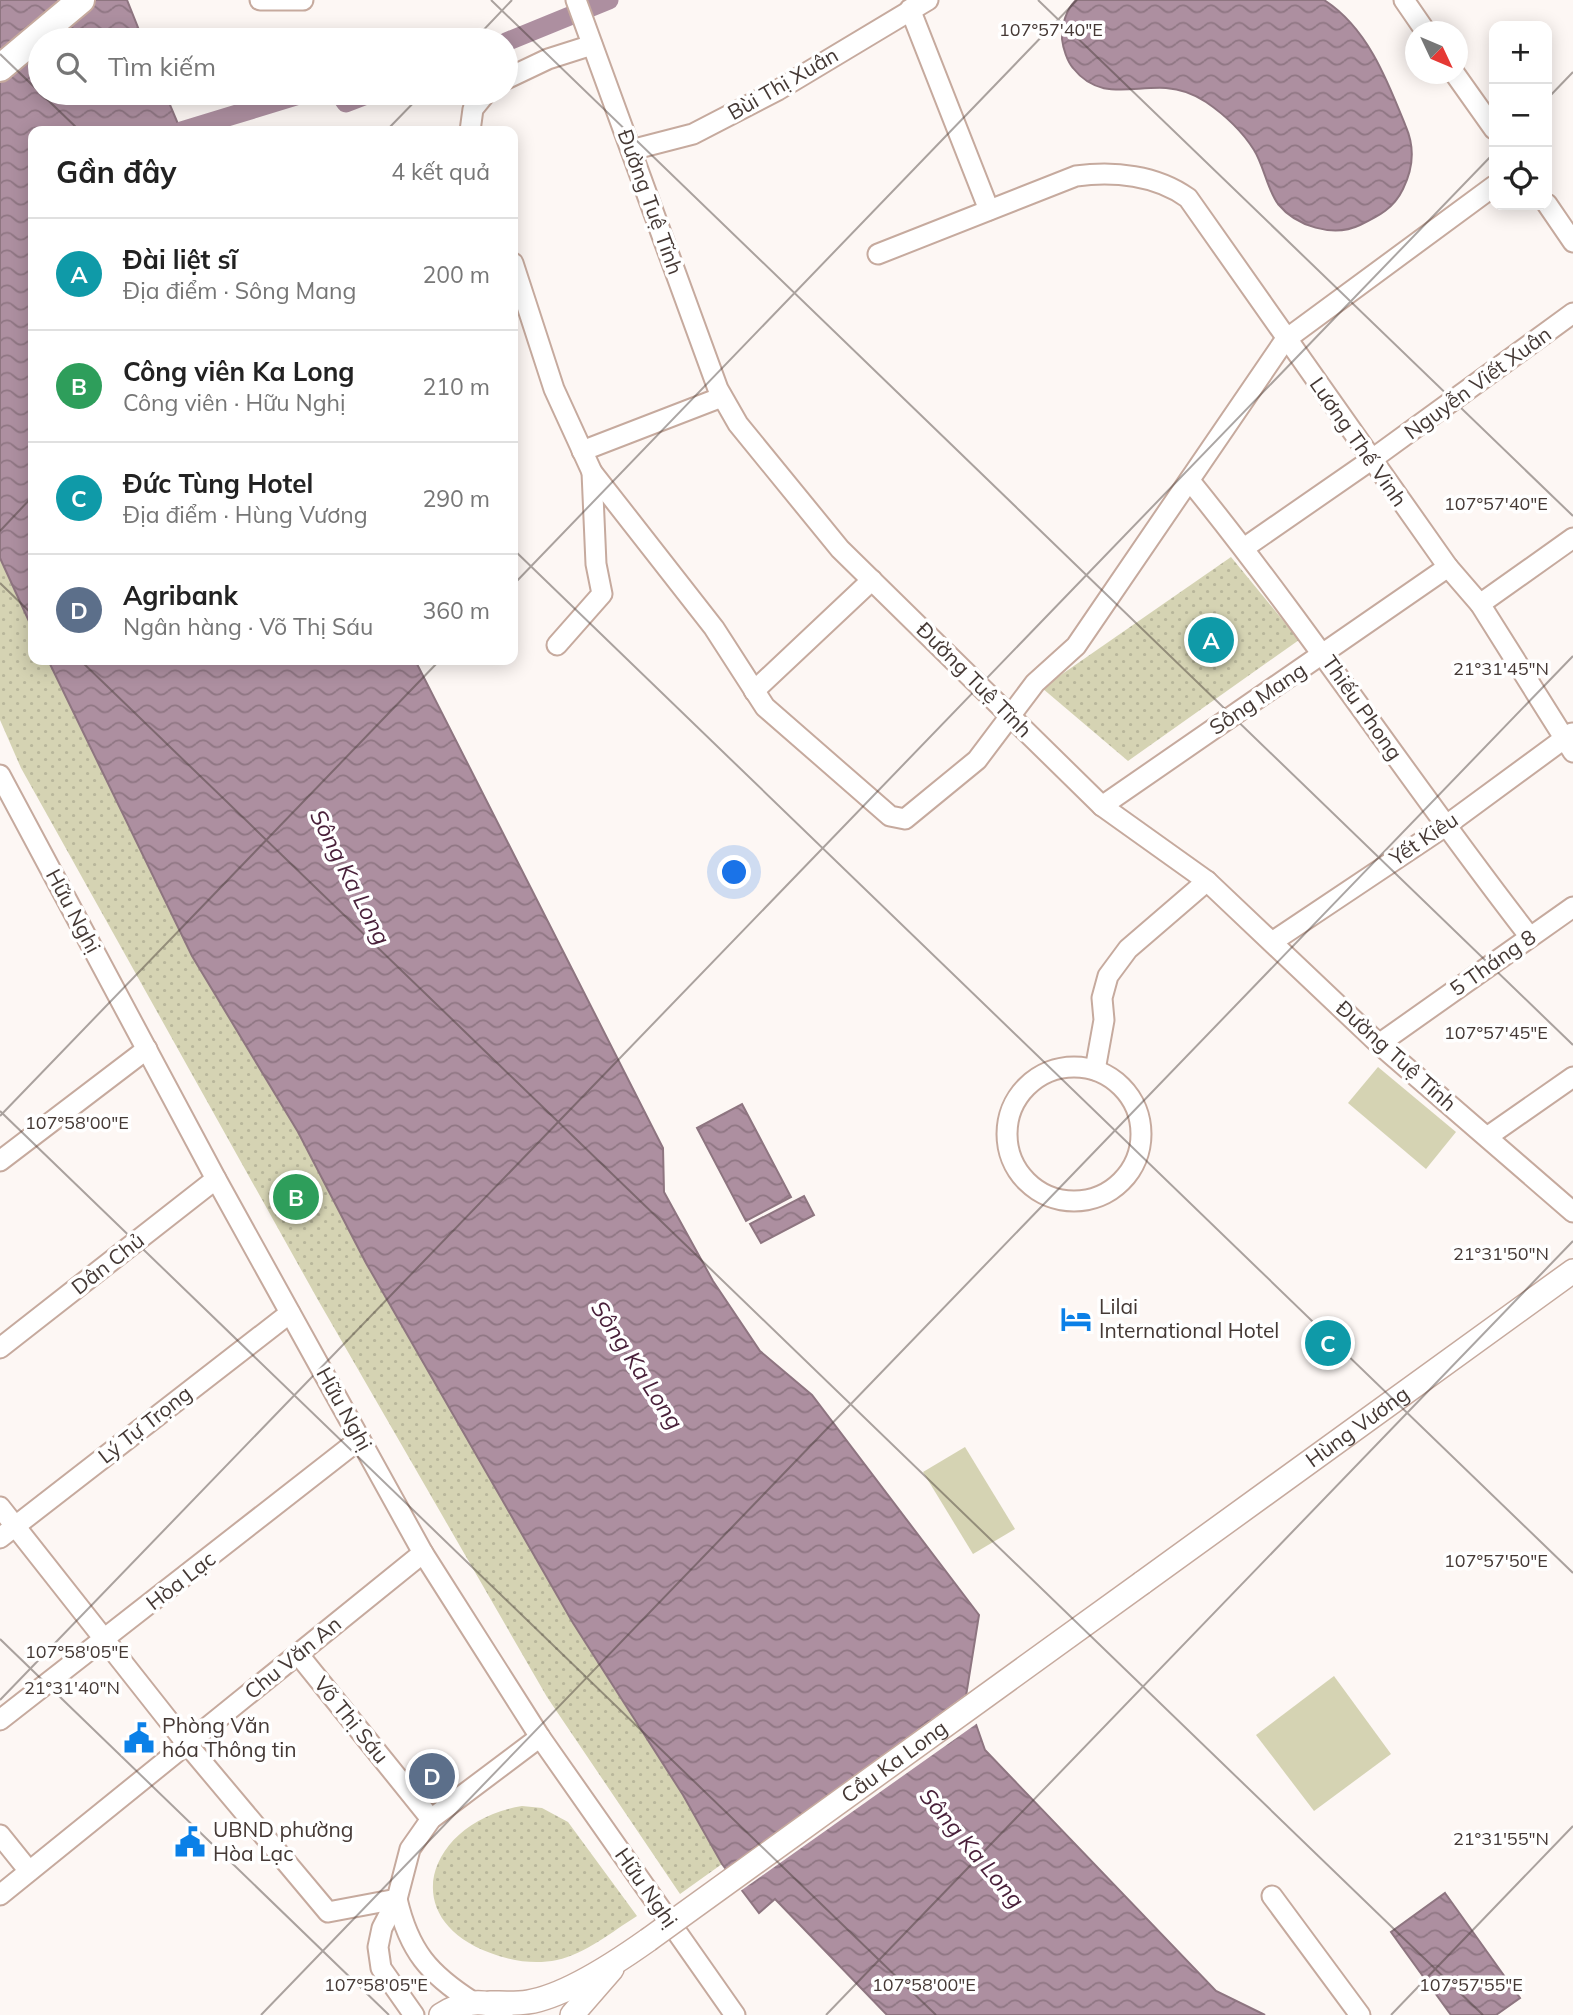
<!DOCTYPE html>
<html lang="vi">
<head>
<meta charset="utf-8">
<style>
	:root { --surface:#fff; --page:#f6f6f6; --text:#222; --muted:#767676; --line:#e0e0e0; --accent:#b45309 }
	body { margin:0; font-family:Mulish,sans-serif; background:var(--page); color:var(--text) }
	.controls { position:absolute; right:21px; top:21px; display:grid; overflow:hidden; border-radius:14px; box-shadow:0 4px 18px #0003 }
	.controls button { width:63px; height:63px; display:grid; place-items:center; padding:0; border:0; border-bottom:2px solid var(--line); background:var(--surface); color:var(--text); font:35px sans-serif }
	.compass { position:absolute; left:1405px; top:21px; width:63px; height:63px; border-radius:50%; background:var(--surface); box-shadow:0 4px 18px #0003; rotate:134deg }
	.you { position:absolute; left:735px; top:873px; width:24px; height:24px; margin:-18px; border:5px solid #fff; border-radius:50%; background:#1a73e8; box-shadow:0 0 0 10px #1a73e833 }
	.badge { display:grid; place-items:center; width:46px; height:46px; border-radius:50%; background:var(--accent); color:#fff; font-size:23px; font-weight:700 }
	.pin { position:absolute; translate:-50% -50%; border:4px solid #fff; box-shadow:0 2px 7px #0006 }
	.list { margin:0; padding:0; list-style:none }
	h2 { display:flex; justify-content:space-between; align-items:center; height:91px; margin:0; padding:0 28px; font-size:30px }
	h2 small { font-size:23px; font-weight:400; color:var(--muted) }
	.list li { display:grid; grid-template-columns:46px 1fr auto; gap:21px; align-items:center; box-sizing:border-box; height:112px; padding:0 28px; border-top:2px solid var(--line) }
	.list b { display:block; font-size:26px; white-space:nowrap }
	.list p { margin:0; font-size:23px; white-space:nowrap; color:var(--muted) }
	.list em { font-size:23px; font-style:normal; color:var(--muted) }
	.icon { flex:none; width:38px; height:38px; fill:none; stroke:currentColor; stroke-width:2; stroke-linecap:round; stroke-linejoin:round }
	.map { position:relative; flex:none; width:1573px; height:2015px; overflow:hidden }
	.search { position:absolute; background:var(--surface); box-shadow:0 4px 18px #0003; left:28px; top:28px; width:490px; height:77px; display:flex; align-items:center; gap:18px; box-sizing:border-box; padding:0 24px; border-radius:38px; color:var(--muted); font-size:26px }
	.panel { position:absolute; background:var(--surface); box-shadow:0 4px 18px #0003; left:28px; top:126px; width:490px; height:539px; border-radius:14px }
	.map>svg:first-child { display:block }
</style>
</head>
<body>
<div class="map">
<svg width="1573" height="2015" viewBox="0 0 1573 2015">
	<defs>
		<pattern id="grass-dots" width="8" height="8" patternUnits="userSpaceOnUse" patternTransform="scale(1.75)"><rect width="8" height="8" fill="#d5d3b3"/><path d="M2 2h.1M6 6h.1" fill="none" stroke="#b8b69b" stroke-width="1.8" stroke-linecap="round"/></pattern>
		<pattern id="water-waves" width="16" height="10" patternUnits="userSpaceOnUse" patternTransform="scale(1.75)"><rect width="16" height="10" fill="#ad8fa0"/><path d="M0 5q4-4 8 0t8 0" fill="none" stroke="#8f7683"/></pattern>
	</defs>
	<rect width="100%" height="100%" fill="#fdf7f4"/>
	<g fill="url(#grass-dots)">
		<path d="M1231 557 1299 640 1128 761 1042 688Z"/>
		<path d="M0 558 33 630V660H48L192 956 298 1132 366 1263 573 1623 683 1795 722 1864 680 1894 547 1697 318 1300 21 768 0 720Z"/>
		<path d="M522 1806 542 1808 568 1822 637 1916C613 1931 585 1954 557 1960 538 1964 518 1962 499 1956 392 1923 426 1822 522 1806Z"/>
	</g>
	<g fill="#d5d3b3">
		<path d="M1378 1067 1456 1132 1426 1169 1348 1103Z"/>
		<path d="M965 1447 1015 1529 973 1554 923 1472Z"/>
		<path d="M1334 1676 1391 1754 1314 1811 1256 1735Z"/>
	</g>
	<g fill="url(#water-waves)" stroke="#8e7580" stroke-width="2">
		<path d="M0 0H127L143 40H40V93H165L181 131H33V630L0 558Z"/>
		<path d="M1076 0H1324C1368 28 1388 82 1406 127 1415 148 1413 169 1403 189 1394 208 1379 216 1360 225 1333 238 1296 226 1278 204 1267 189 1264 166 1254 150 1242 131 1225 115 1206 102 1194 94 1181 89 1166 88 1131 86 1099 101 1073 68 1067 61 1063 48 1062 39 1062 24 1065 11 1076 0Z"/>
		<path d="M48 660H415L663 1148 664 1192 713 1281 760 1351 812 1395 979 1615 966 1696 985 1750 1216 1991 1265 2015H887L775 1899 759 1913 722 1864 683 1795 573 1623 366 1263 298 1132 192 956Z"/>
		<path d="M742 1104 791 1197 746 1221 697 1128Z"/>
		<path d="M804 1196 814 1215 761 1243 750 1224Z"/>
		<path d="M1445 1893 1520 1998 1496 2015H1451L1391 1932Z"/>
	</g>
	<path fill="#fdf7f4" d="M971 1691 979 1722 739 1892 723 1871Z"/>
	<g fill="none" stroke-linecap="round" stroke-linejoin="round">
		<g stroke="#ad8fa0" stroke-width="19">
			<path d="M506 42 609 0"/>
			<path d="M339 93 346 103 372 93"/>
			<path d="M181 131 306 93"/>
		</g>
		<g stroke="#c6aa9e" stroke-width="23">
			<g id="minor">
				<path d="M260 0H303"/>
				<path d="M576 0 718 389 738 424 840 549 1102 806 1207 881 1379 1044 1573 1212"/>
				<path d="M1404 0 1426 32"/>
				<path d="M910 9 989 210"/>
				<path d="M1455 74 1494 129"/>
				<path d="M506 79 548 59 592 45"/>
				<path d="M470 131 473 109 486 93"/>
				<path d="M631 150 693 134 778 90 928 0"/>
				<path d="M1547 204 1573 242"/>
				<path d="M878 254 1076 176C1114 171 1156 175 1188 198L1448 567 1480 604 1573 752"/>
				<path d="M513 263 554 389 592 472 714 628 765 707 890 816 905 819 977 760 1035 683 1076 646 1285 340 1494 186"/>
				<path d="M582 451 722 397"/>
				<path d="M1190 481C1310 629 1413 787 1530 937"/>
				<path d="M1244 548 1371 460 1573 313"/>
				<path d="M1480 604 1573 538"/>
				<path d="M557 645 602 594 596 564 592 472"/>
				<path d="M754 691 872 580"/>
				<path d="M0 775 216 1179 423 1553 540 1737 735 2015"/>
				<path d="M1102 806 1448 567"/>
				<path d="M1272 942 1444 827 1572 733"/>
				<path d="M1379 1044 1573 907"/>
				<circle cx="1074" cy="1134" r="67"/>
				<path d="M1095 1070 1104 1020 1102 998 1108 976 1128 949 1207 881"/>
				<path d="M1487 1137 1573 1077"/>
				<path d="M0 1161 147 1049"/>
				<path d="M0 1348 216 1179"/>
				<path d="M0 1507 187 1744 328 1912 397 1899"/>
				<path d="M0 1538 290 1313"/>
				<path d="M298 1654 431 1819"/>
				<path d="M0 1720 360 1439"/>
				<path d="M0 1835 29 1871"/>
				<path d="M0 1895 423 1553"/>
				<path d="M1272 1896 1360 2015"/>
				<path d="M397 1899C409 1951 429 1974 473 2002"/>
				<path d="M414 2015 381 1968 378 1947 382 1928 397 1899 410 1849 431 1819 540 1737"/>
			</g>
		</g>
		<g stroke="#c6aa9e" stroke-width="26">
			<g id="major">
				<path id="s1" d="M1142 1583 1573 1271"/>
				<path d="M490 2003C502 2003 516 2004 528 2002 566 1996 617 1962 648 1940"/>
				<path d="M441 2015C462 2002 480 1999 503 2008"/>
				<path d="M572 2015 612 1969"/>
			</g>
		</g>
		<g stroke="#c6aa9e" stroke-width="30">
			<path id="highway" d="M0 68 81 0"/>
		</g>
		<use href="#minor" stroke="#fff" stroke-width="19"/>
		<use href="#major" stroke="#fff" stroke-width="23"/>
		<use href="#highway" stroke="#fff" stroke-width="26"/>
		<g stroke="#c6aa9e" stroke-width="26" stroke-linecap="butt">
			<g id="major-bridge">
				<path id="s2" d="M648 1940 1142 1583"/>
			</g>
		</g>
		<use href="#major-bridge" stroke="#fff" stroke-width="23"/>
	</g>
	<path fill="none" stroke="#453935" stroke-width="2" stroke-opacity="0.45" d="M491 0 1573 1045M1038 0 1573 516M474 40 512 0M0 54 80 131M1547 99 1573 72M386 131 423 93M0 531 33 496M513 549 1573 1573M0 583 33 615M513 585 1077 0M80 660 1483 2015M0 1111 936 2015M0 1116 440 660M0 1639 389 2015M0 1700 1494 153M261 2015 1573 656M826 2015 1573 1241M1391 2015 1573 1826"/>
	<defs>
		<g id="hotel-bare" transform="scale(2.415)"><path d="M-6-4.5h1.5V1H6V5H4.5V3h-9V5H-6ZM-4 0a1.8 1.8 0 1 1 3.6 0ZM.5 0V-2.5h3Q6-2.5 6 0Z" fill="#0b80e7" stroke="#fff" stroke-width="2.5" paint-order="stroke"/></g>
		<g id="civic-bare" transform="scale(2.415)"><path d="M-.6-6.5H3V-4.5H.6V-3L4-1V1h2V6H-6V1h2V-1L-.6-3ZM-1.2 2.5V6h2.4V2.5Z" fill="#0b80e7" stroke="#fff" stroke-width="2.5" paint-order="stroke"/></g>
	</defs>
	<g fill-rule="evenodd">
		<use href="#hotel-bare" x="1076" y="1319"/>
		<use href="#civic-bare" x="139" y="1738"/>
		<use href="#civic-bare" x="190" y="1842"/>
	</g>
	<g text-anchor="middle" stroke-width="7" stroke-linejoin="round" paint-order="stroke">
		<g font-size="21" fill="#453935" stroke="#fff">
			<text transform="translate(783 84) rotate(-30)" y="7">Bùi Thị Xuân</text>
			<text transform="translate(650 202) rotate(70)" y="7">Đường Tuệ Tĩnh</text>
			<text transform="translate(1478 383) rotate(-36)" y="7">Nguyễn Viết Xuân</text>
			<text transform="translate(1358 442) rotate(55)" y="7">Lương Thế Vinh</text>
			<text transform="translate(974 680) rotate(45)" y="7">Đường Tuệ Tĩnh</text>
			<text transform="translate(1258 699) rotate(-34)" y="7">Sông Mang</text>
			<text transform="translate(1362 708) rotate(55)" y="7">Thiếu Phong</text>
			<text transform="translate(1424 839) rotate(-34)" y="7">Yết Kiêu</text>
			<text transform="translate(73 911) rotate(62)" y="7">Hữu Nghị</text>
			<text transform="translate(1493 963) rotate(-35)" y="7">5 Tháng 8</text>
			<text transform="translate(1396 1056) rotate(42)" y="7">Đường Tuệ Tĩnh</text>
			<text transform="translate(108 1264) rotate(-38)" y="7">Dân Chủ</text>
			<text transform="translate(344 1409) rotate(61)" y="7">Hữu Nghị</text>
			<text transform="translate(145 1425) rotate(-38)" y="7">Lý Tự Trọng</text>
			<text dy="7" stroke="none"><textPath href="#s1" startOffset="266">Hùng Vương</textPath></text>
			<text transform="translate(181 1581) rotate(-38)" y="7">Hòa Lạc</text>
			<text transform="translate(293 1658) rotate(-39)" y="7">Chu Văn An</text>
			<text transform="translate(351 1720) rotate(51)" y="7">Võ Thị Sáu</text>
			<text dy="7" stroke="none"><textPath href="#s2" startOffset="304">Cầu Ka Long</textPath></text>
			<text transform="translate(646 1888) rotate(55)" y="7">Hữu Nghị</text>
		</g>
		<g font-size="21" fill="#453935" stroke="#fff" text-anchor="start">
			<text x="1099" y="1314">Lilai<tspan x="1099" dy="24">International Hotel</tspan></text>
			<text x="162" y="1733">Phòng Văn<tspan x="162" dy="24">hóa Thông tin</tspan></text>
			<text x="213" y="1837">UBND phường<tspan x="213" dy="24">Hòa Lạc</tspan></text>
		</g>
		<g font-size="23" font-style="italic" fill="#49203a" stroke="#fff">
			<text transform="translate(350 877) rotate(63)" y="8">Sông Ka Long</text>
			<text transform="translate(637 1365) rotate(57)" y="8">Sông Ka Long</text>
			<text transform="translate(972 1848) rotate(50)" y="8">Sông Ka Long</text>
		</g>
	</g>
	<g font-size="18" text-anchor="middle" fill="#453935" stroke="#fff" stroke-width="7" stroke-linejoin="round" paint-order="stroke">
		<text x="1051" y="36">107°57'40"E</text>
		<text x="1496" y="510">107°57'40"E</text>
		<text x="1501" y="675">21°31'45"N</text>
		<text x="1496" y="1039">107°57'45"E</text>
		<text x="77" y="1129">107°58'00"E</text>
		<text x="1501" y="1260">21°31'50"N</text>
		<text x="1496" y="1567">107°57'50"E</text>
		<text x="77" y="1658">107°58'05"E</text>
		<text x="72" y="1694">21°31'40"N</text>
		<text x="1501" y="1845">21°31'55"N</text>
		<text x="376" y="1991">107°58'05"E</text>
		<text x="924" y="1991">107°58'00"E</text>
		<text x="1471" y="1991">107°57'55"E</text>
	</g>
</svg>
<div class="controls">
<button>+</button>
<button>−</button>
<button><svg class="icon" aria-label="locate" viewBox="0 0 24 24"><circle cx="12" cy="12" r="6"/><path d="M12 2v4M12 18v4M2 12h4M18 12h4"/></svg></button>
</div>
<svg class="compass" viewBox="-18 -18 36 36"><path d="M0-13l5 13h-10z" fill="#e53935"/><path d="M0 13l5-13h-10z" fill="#767676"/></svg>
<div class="you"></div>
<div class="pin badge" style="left:1211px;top:640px;background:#0f9aa8">A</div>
<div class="pin badge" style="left:296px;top:1197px;background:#2e9e5b">B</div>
<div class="pin badge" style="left:1328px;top:1343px;background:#0f9aa8">C</div>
<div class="pin badge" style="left:432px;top:1776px;background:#5c6f8a">D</div>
<div class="search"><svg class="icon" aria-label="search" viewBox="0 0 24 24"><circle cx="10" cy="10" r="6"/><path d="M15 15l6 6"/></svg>Tìm kiếm</div>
<section class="panel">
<h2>Gần đây<small>4 kết quả</small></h2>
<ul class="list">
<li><span class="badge" style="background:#0f9aa8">A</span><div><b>Đài liệt sĩ</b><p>Địa điểm · Sông Mang</p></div><em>200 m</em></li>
<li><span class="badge" style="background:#2e9e5b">B</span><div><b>Công viên Ka Long</b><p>Công viên · Hữu Nghị</p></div><em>210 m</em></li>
<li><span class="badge" style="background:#0f9aa8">C</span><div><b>Đức Tùng Hotel</b><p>Địa điểm · Hùng Vương</p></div><em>290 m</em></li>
<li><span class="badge" style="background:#5c6f8a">D</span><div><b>Agribank</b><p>Ngân hàng · Võ Thị Sáu</p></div><em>360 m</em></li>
</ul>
</section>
</div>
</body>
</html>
